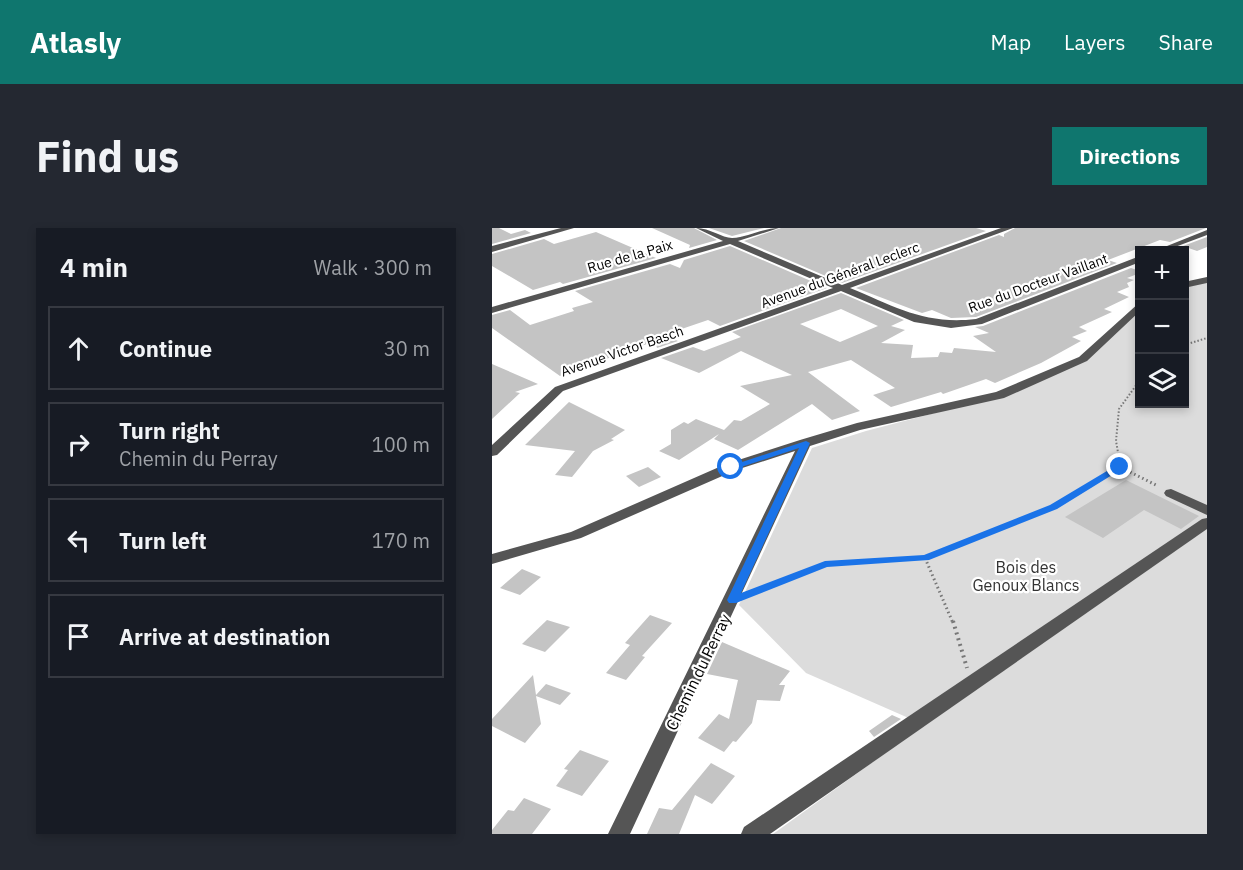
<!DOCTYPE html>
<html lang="en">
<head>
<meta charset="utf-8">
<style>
	:root { --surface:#171b24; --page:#242831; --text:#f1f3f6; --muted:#9ea1a6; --line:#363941; --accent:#0f766e }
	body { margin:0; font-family:"IBM Plex Sans",sans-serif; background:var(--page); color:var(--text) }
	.controls { position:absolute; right:18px; top:18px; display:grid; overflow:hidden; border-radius:0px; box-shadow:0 3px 9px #0003 }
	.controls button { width:54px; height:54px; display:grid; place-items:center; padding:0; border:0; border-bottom:2px solid var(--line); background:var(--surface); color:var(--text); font:30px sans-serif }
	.stop { position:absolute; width:18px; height:18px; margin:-14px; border:4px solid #1a73e8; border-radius:50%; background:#fff }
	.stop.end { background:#1a73e8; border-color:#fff; box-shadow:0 2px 6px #0008 }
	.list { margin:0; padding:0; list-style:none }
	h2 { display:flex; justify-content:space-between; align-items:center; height:78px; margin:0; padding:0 24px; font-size:26px }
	h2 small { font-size:20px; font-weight:400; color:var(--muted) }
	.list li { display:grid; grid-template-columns:39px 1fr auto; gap:18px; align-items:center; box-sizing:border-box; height:84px; margin:0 12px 12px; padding:0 12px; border:2px solid var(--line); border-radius:0px }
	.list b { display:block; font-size:22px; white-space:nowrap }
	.list p { margin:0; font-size:20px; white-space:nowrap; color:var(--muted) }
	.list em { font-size:20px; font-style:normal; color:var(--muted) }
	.icon { flex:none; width:33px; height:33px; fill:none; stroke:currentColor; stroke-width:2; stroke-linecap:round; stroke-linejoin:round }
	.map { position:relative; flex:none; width:715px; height:606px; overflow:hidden; border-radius:0px }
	header { display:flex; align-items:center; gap:36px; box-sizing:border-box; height:84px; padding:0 30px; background:var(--accent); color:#fff }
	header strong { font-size:28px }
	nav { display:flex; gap:33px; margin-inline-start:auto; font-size:21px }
	.intro { display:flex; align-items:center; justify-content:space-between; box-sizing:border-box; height:144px; padding:0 36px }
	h1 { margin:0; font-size:42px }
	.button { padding:15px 27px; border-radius:0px; background:var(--accent); color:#fff; font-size:21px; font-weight:700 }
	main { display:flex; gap:36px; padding:0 36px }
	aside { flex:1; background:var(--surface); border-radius:0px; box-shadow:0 3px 9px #0003 }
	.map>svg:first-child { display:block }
</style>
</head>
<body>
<header>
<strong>Atlasly</strong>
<nav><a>Map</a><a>Layers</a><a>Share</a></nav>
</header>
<div class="intro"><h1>Find us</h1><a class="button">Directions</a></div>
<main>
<aside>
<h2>4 min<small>Walk · 300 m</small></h2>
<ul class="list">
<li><svg class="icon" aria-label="ahead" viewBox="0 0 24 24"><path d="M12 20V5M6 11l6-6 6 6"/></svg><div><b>Continue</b></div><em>30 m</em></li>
<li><svg class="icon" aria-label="right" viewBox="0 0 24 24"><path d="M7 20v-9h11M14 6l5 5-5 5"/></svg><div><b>Turn right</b><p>Chemin du Perray</p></div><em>100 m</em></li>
<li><svg class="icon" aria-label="left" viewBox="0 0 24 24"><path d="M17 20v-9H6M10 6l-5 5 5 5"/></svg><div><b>Turn left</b></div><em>170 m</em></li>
<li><svg class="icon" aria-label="arrive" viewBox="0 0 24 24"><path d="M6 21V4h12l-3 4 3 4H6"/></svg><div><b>Arrive at destination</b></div></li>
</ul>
</aside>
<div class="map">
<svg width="715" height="606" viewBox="0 0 715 606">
	<rect width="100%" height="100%" fill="#fff"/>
	<path fill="#dcdcdc" d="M715 52V606H281L385 531 428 495 314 445 247 377 320 220 374 203 500 170 585 134 647 77 648 176H692L693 57Z"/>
	<g fill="#c4c4c4" fill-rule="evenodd">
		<path d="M0 0H7L19 6 33 2 39 5 0 16Z"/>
		<path d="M160 0H202L225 12 197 20 198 17Z"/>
		<path d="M217 0H272L240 8Z"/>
		<path d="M289 0H484L494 3 350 55 252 13Z"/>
		<path d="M523 0H714L678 14 668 12 616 32 625 35 484 89 459 90 440 82 430 85 364 60 507 7 512 9V6Z"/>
		<path d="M104 4 164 30 71 56 68 54 41 62 0 38V26L52 11 62 16Z"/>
		<path d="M715 9V19L705 23 691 18Z"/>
		<path d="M238 18 335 60 228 98 216 92 172 107 186 113 165 120 163 113 68 148 0 100V87L18 82 38 97 82 83 80 80 101 74 83 63 178 36 188 40 192 32Z"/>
		<path d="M639 40 648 43V45L635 50 642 52 635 55 637 59 625 64 637 69 612 81 620 84 587 99 595 103 580 109 589 113 549 135 503 155 494 151 451 166 449 164 399 179 381 167 403 160 359 132 316 144 368 183 340 192 320 176 246 222 222 211 227 206 187 232 167 223 179 216V202L192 194 196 196 204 191 232 202 242 192 249 193 278 176 248 158 300 147 249 123 207 145 169 130 201 119 212 123 249 109 240 104 349 65 412 92 399 98 413 102 389 115 421 117 419 130 446 129 448 124 460 125 462 120 504 124 481 108 497 105 483 99 491 98ZM349 81 386 98 348 114 308 96Z"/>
		<path d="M0 136 46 156 23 164 28 165 0 191Z"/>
		<path d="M77 174 133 202 119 211 122 212 101 223 80 249 63 247 83 223 33 217Z"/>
		<path d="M156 239 169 249 147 259 134 248Z"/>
		<path d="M634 252 707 288 689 301 652 282 611 310 573 289Z"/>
		<path d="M30 341 49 349 28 367 8 360Z"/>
		<path d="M158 387 180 395 150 428 153 429 134 452 114 445 138 417 133 415Z"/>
		<path d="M55 392 78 399 53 424 30 416Z"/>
		<path d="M230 414 298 443 287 457H293L288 473 265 472 260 495 244 514 241 513 232 524 206 510 227 486 237 491 246 452 215 446Z"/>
		<path d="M41 447 44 467 54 456 79 465 68 477 44 468 49 496 33 515 0 498V491Z"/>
		<path d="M400 487 409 491 382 509 377 503Z"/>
		<path d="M88 522 117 533 90 568 64 558 76 542 72 541Z"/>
		<path d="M219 535 243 548 220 576 203 567 187 606H155L167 580 180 582Z"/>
		<path d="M32 570 59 581 40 606H0V602L16 582 22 583Z"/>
	</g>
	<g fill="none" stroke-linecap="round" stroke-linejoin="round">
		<g stroke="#777" stroke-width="2" stroke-dasharray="1.5 2" stroke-linecap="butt">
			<path d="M692 117 715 110"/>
			<path d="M627 230 624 213 627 181 648 152"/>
		</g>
		<g stroke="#777" stroke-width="3" stroke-dasharray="1.5 3" stroke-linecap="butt">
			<path d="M626 228 628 239 666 258"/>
			<path d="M433 330 461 395"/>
			<path d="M260 365 333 336 433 330 561 279 628 239"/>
		</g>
		<path stroke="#777" stroke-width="4" stroke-dasharray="2 4" stroke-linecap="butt" d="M461 393 475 440"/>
		<g fill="#555" fill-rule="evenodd">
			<path d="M69 0H82L0 24V18Z"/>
			<path d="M204 0C218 0 230 10 240 10 256 9 271 0 287 0L246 13 350 57 509 0H521L358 60C404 79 433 97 484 91L648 28V34L490 96 459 100 422 94 349 63 71 163 5 227 0 228V217L63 159 341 60 238 16 0 85V79L231 13Z"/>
			<path d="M715 2V7L675 22H665Z"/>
			<path d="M715 49V55L692 60V54Z"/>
			<path d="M648 74V83L595 133 512 170 368 202 318 218 138 606H116L303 223 244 242 89 310 0 336V326L79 304 234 236 308 212 365 195 504 164 587 129Z"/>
			<path d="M679 261 715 277V287L674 268 672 265 674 262Z"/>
			<path d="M715 290V301L278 606H249L252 599 710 291Z"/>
		</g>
	</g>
	<path fill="#1a73e8" d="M314 213 318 215 249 365 333 333 432 327 558 277 625 237 633 239 565 281 437 332 335 339 244 375H237L235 372 307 220 243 241 235 239Z"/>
	<g text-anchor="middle" stroke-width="4.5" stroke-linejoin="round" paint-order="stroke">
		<g font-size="14" fill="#000" stroke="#fff">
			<text transform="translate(138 28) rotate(-16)" y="5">Rue de la Paix</text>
			<text transform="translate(348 47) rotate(-20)" y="5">Avenue du Général Leclerc</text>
			<text transform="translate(546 55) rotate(-20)" y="5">Rue du Docteur Vaillant</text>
			<text transform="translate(130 123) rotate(-19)" y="5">Avenue Victor Basch</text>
		</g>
		<g font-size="16" fill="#333" stroke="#fff">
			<text x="534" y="345">Bois des<tspan x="534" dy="18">Genoux Blancs</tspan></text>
		</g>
		<g font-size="16" fill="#000" stroke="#fff">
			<text transform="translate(206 444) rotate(-64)" y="6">Chemin du Perray</text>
		</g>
	</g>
</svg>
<div class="controls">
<button>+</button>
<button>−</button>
<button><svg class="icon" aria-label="layers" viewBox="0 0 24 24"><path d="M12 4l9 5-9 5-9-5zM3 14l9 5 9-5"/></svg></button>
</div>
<div class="stop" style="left:239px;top:239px"></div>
<div class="stop end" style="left:628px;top:239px"></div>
</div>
</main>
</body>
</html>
